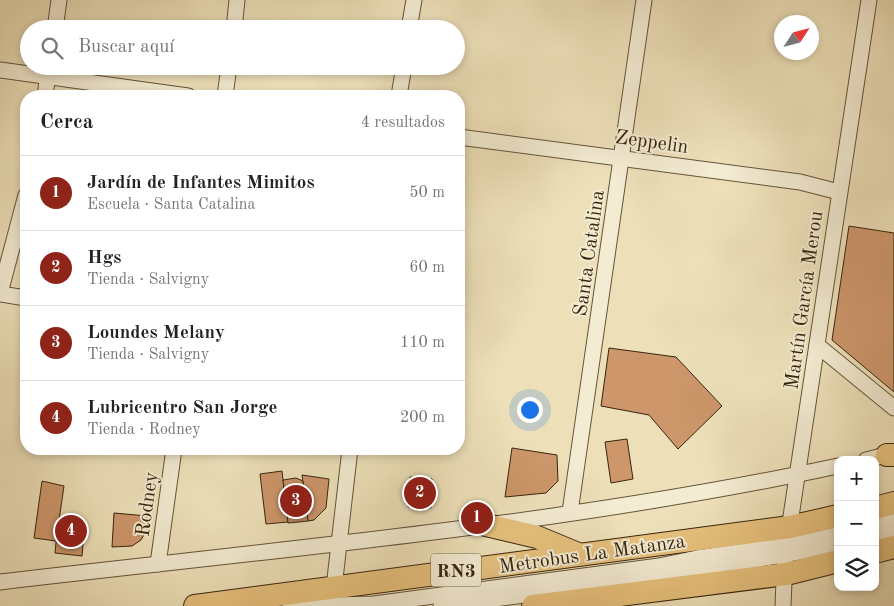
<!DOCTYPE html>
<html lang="es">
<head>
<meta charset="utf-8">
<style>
	:root { --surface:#fff; --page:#f6f6f6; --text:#222; --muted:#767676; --line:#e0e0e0; --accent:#8f2418 }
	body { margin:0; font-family:"Old Standard TT",serif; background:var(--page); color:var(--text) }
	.controls { position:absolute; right:15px; bottom:15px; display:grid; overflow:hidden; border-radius:10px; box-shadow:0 2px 8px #0003 }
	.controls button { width:45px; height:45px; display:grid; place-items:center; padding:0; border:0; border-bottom:1px solid var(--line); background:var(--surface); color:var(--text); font:25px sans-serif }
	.compass { position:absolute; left:774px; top:15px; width:45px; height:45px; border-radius:50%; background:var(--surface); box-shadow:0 2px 8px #0003; rotate:54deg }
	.you { position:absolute; left:529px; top:409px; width:18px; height:18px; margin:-12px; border:4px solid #fff; border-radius:50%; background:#1a73e8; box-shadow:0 0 0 8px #1a73e833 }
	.badge { display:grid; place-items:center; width:32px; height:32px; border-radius:50%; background:var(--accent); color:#fff; font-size:16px; font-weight:700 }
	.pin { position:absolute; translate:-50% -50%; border:2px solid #fff; box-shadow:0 1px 5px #0006 }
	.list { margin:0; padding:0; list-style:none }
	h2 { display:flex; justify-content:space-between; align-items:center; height:65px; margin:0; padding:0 20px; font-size:21px }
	h2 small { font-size:16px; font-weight:400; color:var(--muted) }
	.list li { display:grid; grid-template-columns:32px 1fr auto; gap:15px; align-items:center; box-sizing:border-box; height:75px; padding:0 20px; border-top:1px solid var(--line) }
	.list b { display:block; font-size:19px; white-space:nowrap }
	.list p { margin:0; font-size:16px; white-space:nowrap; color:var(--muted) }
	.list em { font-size:16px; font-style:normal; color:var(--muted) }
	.icon { flex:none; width:28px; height:28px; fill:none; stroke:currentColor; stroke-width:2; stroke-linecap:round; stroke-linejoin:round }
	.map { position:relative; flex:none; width:894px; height:606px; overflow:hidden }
	.search { position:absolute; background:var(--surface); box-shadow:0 2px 8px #0003; left:20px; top:20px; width:445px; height:55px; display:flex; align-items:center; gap:12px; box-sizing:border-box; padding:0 18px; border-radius:28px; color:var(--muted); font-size:19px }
	.panel { position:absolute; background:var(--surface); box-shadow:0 2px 8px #0003; left:20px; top:90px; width:445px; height:365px; border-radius:20px }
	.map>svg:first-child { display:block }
</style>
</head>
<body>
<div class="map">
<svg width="894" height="606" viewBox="0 0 894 606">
	<rect width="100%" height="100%" fill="#ede0b9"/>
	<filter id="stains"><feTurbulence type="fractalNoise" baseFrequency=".004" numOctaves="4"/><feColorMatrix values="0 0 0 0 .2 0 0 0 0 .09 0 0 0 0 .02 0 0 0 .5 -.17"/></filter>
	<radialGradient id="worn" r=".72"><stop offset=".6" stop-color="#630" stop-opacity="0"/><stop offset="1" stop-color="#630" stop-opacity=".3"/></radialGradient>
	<g fill="#cd966b" stroke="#37250e">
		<path d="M849 226 894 233V392L832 340Z"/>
		<path d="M609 348 676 357 722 406 678 449 649 415 601 406Z"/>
		<path d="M627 439 633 479 611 483 605 442Z"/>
		<path d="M512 448 557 455 558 481 546 493 505 497Z"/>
		<path d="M282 471 288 522 266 524 260 474Z"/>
		<path d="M302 475 329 479 326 508 314 520 308 521Z"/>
		<path d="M410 477 432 479 431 508 408 507Z"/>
		<path d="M296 478 303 481 308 521 288 523 283 480Z"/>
		<path d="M42 481 64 486 56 541 34 538Z"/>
		<path d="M114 513 147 516 146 531 141 540 132 546 112 547Z"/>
		<path d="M58 521 85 522 82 556 55 553Z"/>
	</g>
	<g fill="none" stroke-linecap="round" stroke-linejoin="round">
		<g stroke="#645439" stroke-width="17">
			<g id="minor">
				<path d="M55 29 59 0"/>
				<path d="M234 29 237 0"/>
				<path d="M409 29 414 0"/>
				<path d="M0 70 188 96"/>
				<path d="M45 96 49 66"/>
				<path d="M225 96 229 66"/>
				<path d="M399 96 404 66"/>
				<path d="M459 137 800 182 839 192"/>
				<path d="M0 293 26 195"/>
				<path d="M0 294 26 298"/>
				<path d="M817 345 894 408"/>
				<path d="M866 460 894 453"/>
				<path d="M570 512 644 0"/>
				<path d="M875 522 894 517"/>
				<path d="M875 536 894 531"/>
				<path d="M158 564 174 449"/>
				<path d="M0 582C280 549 562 525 838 466"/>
				<path d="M333 596 350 449"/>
				<path d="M290 606 374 604 659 566 697 558 787 545 838 532"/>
				<path d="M441 606 660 577 838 545"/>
				<path d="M783 606 785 556 869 0"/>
			</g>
		</g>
		<g stroke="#37250e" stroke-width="24">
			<g id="highway">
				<path d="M887 455H894"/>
				<path d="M875 508 894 503"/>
				<path d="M482 524 537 537 578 554"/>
				<path d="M875 552 894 547"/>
				<path d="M195 606 790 527 838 516"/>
				<path d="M533 606 786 574 838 561"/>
			</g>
		</g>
		<use href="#minor" stroke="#f3ebd2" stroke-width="15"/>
		<use href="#highway" stroke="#e6c07c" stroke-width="22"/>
	</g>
	<g text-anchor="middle" stroke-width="4" stroke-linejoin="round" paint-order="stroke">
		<rect fill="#f3ebd2" stroke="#6f6049" stroke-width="1" x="431" y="553.5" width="50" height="33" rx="4"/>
		<g font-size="19" font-weight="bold" fill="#37250e">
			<text x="456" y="577">RN3</text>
		</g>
		<g font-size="20" fill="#37250e" stroke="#f3ebd2">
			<text transform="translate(652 141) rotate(8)" y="7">Zeppelin</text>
			<text transform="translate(588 253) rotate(-82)" y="7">Santa Catalina</text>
			<text transform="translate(803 300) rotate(-82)" y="7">Martín García Merou</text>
			<text transform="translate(146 504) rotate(-82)" y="7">Rodney</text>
			<text transform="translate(592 553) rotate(-8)" y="7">Metrobus La Matanza</text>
		</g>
	</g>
	<rect width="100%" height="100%" filter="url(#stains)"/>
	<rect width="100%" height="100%" fill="url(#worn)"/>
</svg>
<div class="controls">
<button>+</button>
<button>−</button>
<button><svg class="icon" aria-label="layers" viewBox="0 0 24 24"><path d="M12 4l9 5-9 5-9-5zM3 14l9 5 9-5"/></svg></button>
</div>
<svg class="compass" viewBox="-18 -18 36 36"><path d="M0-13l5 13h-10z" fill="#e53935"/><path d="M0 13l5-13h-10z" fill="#767676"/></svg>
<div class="you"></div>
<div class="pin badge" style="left:477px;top:518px">1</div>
<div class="pin badge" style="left:420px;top:493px">2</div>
<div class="pin badge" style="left:296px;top:501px">3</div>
<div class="pin badge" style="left:71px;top:531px">4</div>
<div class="search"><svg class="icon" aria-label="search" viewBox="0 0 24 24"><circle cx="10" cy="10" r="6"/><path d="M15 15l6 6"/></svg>Buscar aquí</div>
<section class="panel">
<h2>Cerca<small>4 resultados</small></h2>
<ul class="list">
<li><span class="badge">1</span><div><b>Jardín de Infantes Mimitos</b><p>Escuela · Santa Catalina</p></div><em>50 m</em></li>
<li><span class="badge">2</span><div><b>Hgs</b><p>Tienda · Salvigny</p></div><em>60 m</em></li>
<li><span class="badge">3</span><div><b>Loundes Melany</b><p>Tienda · Salvigny</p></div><em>110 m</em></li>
<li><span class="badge">4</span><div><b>Lubricentro San Jorge</b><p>Tienda · Rodney</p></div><em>200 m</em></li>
</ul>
</section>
</div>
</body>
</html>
